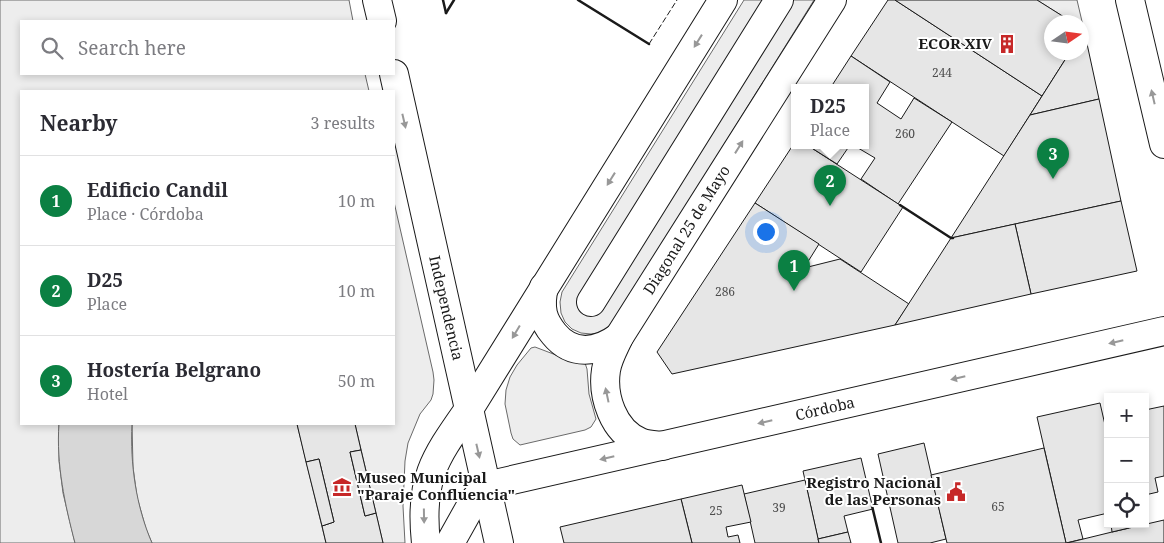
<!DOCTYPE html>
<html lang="en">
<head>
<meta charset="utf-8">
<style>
	:root { --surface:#fff; --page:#f2f2f3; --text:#2b2b33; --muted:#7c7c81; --line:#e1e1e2; --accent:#0b8043 }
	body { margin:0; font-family:"Noto Serif",serif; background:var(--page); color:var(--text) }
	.controls { position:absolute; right:15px; bottom:15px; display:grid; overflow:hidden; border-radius:0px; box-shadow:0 2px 8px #0003 }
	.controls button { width:45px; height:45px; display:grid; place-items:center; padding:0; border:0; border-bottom:1px solid var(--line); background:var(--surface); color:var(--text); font:25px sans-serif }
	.compass { position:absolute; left:1044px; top:15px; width:45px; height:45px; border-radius:50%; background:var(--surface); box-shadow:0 2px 8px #0003; rotate:77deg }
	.you { position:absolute; left:765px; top:231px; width:18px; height:18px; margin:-12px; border:4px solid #fff; border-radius:50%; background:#1a73e8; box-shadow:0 0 0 8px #1a73e833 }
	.badge { display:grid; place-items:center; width:32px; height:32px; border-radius:50%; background:var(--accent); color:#fff; font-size:16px; font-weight:700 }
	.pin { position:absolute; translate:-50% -41px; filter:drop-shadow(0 1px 2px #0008) }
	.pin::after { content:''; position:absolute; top:26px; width:18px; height:15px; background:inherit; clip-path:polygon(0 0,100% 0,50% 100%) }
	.popup { position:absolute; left:791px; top:84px; width:78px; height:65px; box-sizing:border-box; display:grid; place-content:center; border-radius:0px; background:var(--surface); filter:drop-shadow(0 1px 4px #0005); font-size:16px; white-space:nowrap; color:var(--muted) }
	.popup b { font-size:19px; color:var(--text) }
	.popup::after { content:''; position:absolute; left:50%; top:100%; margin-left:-10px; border:10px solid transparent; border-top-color:var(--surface) }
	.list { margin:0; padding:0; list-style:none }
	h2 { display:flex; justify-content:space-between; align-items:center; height:65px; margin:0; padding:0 20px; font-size:21px }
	h2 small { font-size:16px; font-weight:400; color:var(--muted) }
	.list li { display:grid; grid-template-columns:32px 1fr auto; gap:15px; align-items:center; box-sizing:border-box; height:90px; padding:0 20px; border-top:1px solid var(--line) }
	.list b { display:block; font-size:19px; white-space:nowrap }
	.list p { margin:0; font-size:16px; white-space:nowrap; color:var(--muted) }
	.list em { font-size:16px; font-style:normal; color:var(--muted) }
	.icon { flex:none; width:28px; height:28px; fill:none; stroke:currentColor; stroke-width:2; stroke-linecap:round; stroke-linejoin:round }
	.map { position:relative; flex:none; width:1164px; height:543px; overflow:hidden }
	.search { position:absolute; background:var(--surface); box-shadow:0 2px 8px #0003; left:20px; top:20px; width:375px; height:55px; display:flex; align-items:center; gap:12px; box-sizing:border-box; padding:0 18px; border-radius:0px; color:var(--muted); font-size:19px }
	.panel { position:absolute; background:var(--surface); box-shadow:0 2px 8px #0003; left:20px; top:90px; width:375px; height:335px; border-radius:0px }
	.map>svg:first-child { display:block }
</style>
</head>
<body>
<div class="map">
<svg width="1164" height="543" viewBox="0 0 1164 543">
	<rect width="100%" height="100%" fill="#fff"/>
	<g fill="#ededed" stroke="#6a6a6a">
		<path d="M0 0H349L353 21H21V74H365L369 91H21V424H59V461L63 493 75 543H0Z"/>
		<path d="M744 0H814L616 318 610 327 600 333 591 334 581 333 572 329 565 322 561 313 560 302 562 292Z"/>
		<path d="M1037 0H1077L1084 30 1082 29V22H1072Z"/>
		<path d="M394 202 433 372 434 380 433 394 431 400 420 414 408 443 405 461 403 506 405 543H383L355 424H394Z"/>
		<path d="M535 347 556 355 583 361 585 363 587 369 589 394 596 419 591 427 585 430 520 445 513 439 511 433 505 404 506 390 510 377 517 365 531 348Z"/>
		<path d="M132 424H297L326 543H152L146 529 137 497 133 467Z"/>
	</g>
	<path fill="#d7d7d7" stroke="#6a6a6a" d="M59 424H132C130 464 136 506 152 543H75C65 505 56 464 59 424Z"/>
	<g fill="#e6e6e6" stroke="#1a1a1a">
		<path d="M888 0H895L1042 96 1004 156 851 56Z"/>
		<path d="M895 0H1037L1072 22H1052V52H1070L1042 96Z"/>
		<path d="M1084 30 1099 99 1030 115 1070 52H1082V34Z"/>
		<path d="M851 56 890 82 877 103 901 119 914 98 952 122 898 204 861 179 875 158 853 145H865V87H831Z"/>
		<path d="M1099 99 1121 201 951 238 1030 115Z"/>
		<path d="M795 142V145H807L903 207 861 272 755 203Z"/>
		<path d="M807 145H850L837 164Z"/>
		<path d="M1121 201 1137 271 1031 294 1015 224Z"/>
		<path d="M755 203 819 244 804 268 840 259 909 304 895 325 672 374 657 352Z"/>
		<path d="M1015 224 1031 294 895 325 951 238Z"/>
		<path d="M1100 403 1108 438V513L1078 520 1083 539 1066 543 1037 417Z"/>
		<path d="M1164 406V476L1155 478 1158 492 1145 495V410Z"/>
		<path d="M297 424H355L361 450 350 452 365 516 376 513 383 543H326L322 526 334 522 319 459 306 462Z"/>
		<path d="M924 443 946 539 930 543H898L878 454Z"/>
		<path d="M1044 448 1066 543H947L931 475Z"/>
		<path d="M361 450 376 513 365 516 350 452Z"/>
		<path d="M861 458 873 509 844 516 848 532 818 539 803 471Z"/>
		<path d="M319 459 334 522 322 526 306 462Z"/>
		<path d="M805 480 819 543H755L744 494Z"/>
		<path d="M742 485 751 522 726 527 728 537 738 535 740 543H692L681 499Z"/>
		<path d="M681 499 692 543H564L560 527Z"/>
		<path d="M1164 520V543H1067L1112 532Z"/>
		<path d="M1111 524H1128L1129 528 1112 532Z"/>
		<path d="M848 532 851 543H819L818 539Z"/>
	</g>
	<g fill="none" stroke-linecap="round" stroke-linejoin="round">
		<g stroke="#1a1a1a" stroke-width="30">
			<path id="pedestrian" d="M591 302 779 0"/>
		</g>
		<g stroke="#1a1a1a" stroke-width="30">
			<g id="minor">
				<path d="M1130 0 1164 144"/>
				<path d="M426 543C419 479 434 459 469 409"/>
				<path d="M450 543 473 502 486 486 1164 331"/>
			</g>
		</g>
		<g stroke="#1a1a1a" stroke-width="30">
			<g id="secondary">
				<path d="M377 0 382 21"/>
				<path d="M394 74 499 543"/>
				<path d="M544 287C542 295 541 305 543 314 545 322 549 328 554 334 572 356 597 353 619 337"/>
				<path d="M469 409 723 0"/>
				<path d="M663 446C655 445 647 445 640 442 613 431 602 396 606 370 608 358 614 348 619 337L832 0"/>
			</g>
		</g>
		<use href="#pedestrian" stroke="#fff" stroke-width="28"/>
		<use href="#minor" stroke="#fff" stroke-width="28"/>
		<use href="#secondary" stroke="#fff" stroke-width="28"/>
		<path stroke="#1a1a1a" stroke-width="1" stroke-dasharray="6 2.5" stroke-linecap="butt" d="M649 44 677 0"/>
		<g stroke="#1a1a1a" stroke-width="2.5">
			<path d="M443 0 446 13"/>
			<path d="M578 0 649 44"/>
			<path d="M446 13 454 0"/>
			<path d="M900 205 951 238H953"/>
			<path d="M872 506 881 543"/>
		</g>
	</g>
	<defs><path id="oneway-solid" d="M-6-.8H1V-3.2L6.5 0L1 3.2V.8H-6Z" transform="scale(1.25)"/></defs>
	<g fill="#989898">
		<use href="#oneway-solid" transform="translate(698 41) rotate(122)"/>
		<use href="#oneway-solid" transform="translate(1153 97) rotate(-103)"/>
		<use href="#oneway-solid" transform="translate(404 121) rotate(77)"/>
		<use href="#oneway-solid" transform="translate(739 147) rotate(-58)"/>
		<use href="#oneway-solid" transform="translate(611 179) rotate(122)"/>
		<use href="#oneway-solid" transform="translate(516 332) rotate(121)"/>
		<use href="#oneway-solid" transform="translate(1116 342) rotate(167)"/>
		<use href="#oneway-solid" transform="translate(958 378) rotate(167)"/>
		<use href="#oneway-solid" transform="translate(607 395) rotate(-102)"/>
		<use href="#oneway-solid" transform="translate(765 422) rotate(167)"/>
		<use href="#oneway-solid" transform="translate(478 451) rotate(77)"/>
		<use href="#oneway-solid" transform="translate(607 458) rotate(167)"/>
		<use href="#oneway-solid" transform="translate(424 516) rotate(89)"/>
	</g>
	<defs>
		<g id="building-bare" transform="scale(1.5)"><path d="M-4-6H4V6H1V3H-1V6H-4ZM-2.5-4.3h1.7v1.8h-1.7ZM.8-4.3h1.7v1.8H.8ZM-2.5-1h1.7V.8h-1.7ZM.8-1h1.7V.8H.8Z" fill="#c62828" stroke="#fff" stroke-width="2.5" paint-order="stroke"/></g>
		<g id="museum-bare" transform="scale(1.5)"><path d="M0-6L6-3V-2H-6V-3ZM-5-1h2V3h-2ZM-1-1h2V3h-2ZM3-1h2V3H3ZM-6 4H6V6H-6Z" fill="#c62828" stroke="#fff" stroke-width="2.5" paint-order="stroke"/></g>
		<g id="civic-bare" transform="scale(1.5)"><path d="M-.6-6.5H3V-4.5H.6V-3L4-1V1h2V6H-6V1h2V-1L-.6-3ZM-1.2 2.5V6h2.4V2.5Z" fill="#c62828" stroke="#fff" stroke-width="2.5" paint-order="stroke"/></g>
	</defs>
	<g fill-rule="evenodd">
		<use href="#building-bare" x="1007" y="44"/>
		<use href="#museum-bare" x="342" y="487"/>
		<use href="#civic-bare" x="956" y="492"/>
	</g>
	<g text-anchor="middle" stroke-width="4" stroke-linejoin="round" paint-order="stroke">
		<g font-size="12" fill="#4d4d4d">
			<text x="942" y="77">244</text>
			<text x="905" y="138">260</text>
			<text x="725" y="296">286</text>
			<text x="998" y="511">65</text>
			<text x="779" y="512">39</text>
			<text x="716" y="515">25</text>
		</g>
		<g font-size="15" font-weight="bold" fill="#1a1a1a" stroke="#fff" text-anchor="end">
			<text x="992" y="49">ECOR XIV</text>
			<text x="357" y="483" text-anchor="start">Museo Municipal<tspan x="357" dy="17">"Paraje Confluencia"</tspan></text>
			<text x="941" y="488">Registro Nacional<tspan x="941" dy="17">de las Personas</tspan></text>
		</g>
		<g font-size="15" fill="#1a1a1a" stroke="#fff">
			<text transform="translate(687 230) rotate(-58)" y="5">Diagonal 25 de Mayo</text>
			<text transform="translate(446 308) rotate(77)" y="5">Independencia</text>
			<text transform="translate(825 409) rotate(-13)" y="5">Córdoba</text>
		</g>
	</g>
</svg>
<div class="controls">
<button>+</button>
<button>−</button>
<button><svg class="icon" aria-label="locate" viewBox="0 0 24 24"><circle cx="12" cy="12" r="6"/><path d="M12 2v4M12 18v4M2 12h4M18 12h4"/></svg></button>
</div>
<svg class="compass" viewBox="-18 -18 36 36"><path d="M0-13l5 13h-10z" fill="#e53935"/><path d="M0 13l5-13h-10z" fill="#7c7c81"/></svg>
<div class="you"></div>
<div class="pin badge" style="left:794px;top:291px">1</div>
<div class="pin badge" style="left:830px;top:206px">2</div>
<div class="popup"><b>D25</b>Place</div>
<div class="pin badge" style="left:1053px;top:179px">3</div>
<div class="search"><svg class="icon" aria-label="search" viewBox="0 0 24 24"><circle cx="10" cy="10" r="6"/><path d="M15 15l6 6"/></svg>Search here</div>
<section class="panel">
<h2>Nearby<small>3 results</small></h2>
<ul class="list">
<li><span class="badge">1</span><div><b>Edificio Candil</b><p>Place · Córdoba</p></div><em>10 m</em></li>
<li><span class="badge">2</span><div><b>D25</b><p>Place</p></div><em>10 m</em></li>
<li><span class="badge">3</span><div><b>Hostería Belgrano</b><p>Hotel</p></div><em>50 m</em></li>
</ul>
</section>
</div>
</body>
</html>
